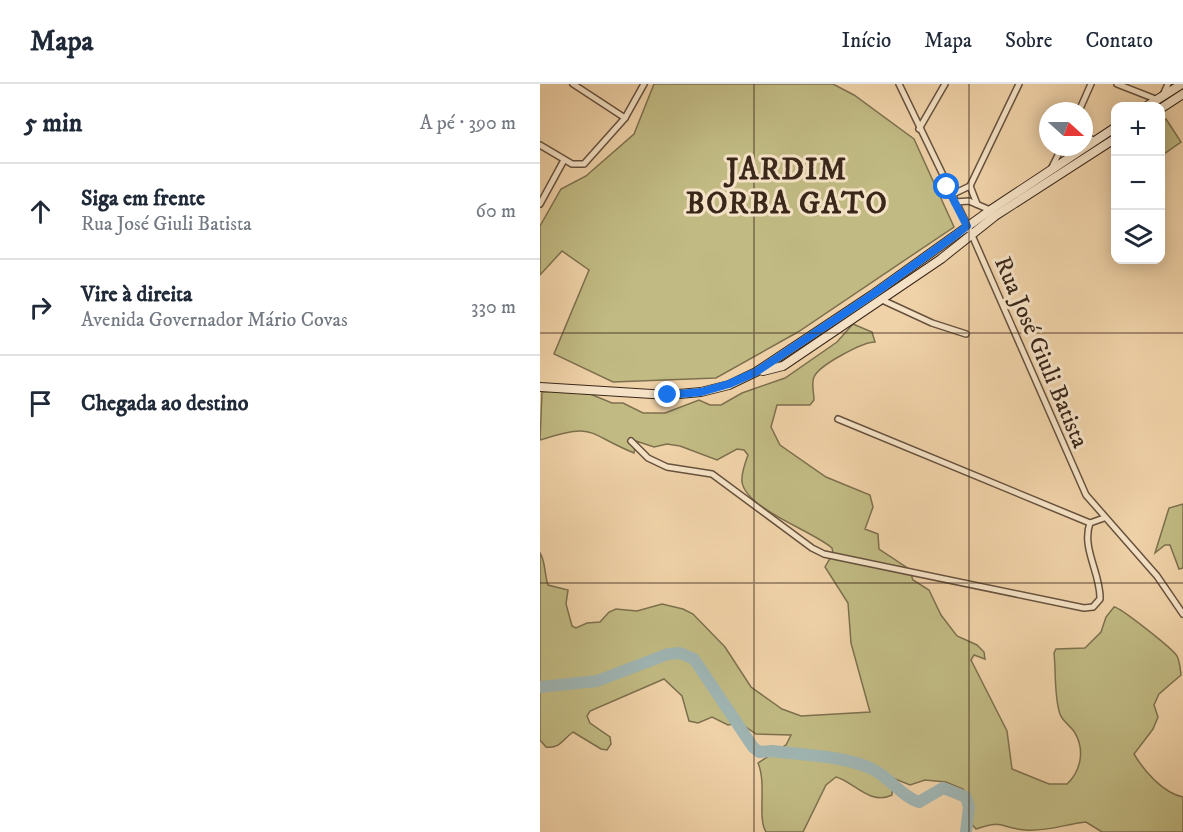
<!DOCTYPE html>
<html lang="pt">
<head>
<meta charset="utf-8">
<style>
	:root { --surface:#fff; --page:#f6f6f7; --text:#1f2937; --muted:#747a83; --line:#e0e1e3 }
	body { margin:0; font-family:"IM FELL DW Pica",serif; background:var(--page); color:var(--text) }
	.controls { position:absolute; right:18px; top:18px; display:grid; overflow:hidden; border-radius:12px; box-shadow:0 3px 15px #0003 }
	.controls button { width:54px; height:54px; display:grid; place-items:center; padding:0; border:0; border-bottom:2px solid var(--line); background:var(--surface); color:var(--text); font:30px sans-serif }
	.compass { position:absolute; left:499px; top:18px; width:54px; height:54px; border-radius:50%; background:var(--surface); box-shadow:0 3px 15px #0003; rotate:111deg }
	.stop { position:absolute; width:18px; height:18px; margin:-14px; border:4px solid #1a73e8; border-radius:50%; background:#fff }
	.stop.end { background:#1a73e8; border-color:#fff; box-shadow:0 2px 6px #0008 }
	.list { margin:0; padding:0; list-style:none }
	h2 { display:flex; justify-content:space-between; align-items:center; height:78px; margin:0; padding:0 24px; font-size:26px }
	h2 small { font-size:20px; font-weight:400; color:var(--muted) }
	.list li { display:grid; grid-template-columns:39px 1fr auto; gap:18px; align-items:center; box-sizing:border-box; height:96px; padding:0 24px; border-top:2px solid var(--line) }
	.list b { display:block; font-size:22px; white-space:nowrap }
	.list p { margin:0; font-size:20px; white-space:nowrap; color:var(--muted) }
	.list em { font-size:20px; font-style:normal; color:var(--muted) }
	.icon { flex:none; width:33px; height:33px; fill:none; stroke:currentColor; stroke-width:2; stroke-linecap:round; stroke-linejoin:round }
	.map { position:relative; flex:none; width:643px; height:748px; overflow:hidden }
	header { display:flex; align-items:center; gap:36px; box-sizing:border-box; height:84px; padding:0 30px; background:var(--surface); border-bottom:2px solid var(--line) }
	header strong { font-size:28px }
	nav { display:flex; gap:33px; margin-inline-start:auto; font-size:21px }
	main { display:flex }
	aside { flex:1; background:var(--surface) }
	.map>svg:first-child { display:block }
</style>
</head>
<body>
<header>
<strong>Mapa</strong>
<nav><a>Início</a><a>Mapa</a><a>Sobre</a><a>Contato</a></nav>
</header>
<main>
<aside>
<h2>5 min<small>A pé · 390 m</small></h2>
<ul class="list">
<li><svg class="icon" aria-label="ahead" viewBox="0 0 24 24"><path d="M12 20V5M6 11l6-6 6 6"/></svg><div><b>Siga em frente</b><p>Rua José Giuli Batista</p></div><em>60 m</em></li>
<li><svg class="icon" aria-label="right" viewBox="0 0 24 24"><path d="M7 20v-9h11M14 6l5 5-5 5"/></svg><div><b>Vire à direita</b><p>Avenida Governador Mário Covas</p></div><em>330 m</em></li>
<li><svg class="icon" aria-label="arrive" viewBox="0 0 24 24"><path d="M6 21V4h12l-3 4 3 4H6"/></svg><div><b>Chegada ao destino</b></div></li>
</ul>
</aside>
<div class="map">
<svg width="643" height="748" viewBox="0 0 643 748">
	<rect width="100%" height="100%" fill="#f0d2a8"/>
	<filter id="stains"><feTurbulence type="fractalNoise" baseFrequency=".00333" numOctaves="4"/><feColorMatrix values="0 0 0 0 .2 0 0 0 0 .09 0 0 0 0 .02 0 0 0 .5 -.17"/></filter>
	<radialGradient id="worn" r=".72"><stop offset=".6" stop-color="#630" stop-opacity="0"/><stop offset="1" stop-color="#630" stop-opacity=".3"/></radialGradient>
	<g fill="#c1ba83" stroke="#7d704e" stroke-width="1.5">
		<path d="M114 0H293L314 11 374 55 414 143 258 248 176 294 73 298 14 270 49 186 22 167 0 191V142L21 105 46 92 94 50Z"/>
		<path d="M626 35 641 58 621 72V39Z"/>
		<path d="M313 240 332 248 335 258C323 258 279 281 274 293 271 299 274 309 274 316L270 321H237L231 343 240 361 286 393 330 411 333 423 325 445 338 450 339 465 369 485 373 496 389 506 401 531 417 552 437 561 444 568 445 575 434 571 431 576 467 647 472 685 509 700H527C541 687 545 666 535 649 531 642 522 637 520 630 514 613 516 587 514 569L516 565 545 564 561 548 566 533 574 523C580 523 633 565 637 572 640 578 640 584 641 591L619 610 614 621 618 633 613 645 594 670C604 687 623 709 643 713V748H562L546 738C526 740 506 748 485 746 461 744 463 735 436 745L430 738 429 712 423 705 406 698 385 696 370 701 353 694 352 711C330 722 313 697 296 693L286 701 263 748H226C217 734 227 700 218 679L246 661 251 651 216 650 200 639 188 641 172 633 158 639 149 637 142 612 124 595 50 627 47 632 50 639 70 653 71 660 67 666 61 665 33 648C23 655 20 665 6 663L0 656V469C6 479 4 489 8 501L28 506 26 520 32 542 36 544 47 539 60 538 69 528 76 525 97 527 122 520 143 525 153 530 185 563 211 603 242 625 261 632 330 628 311 559 308 519 285 483 293 469 292 464C273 447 206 425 202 398 201 390 205 379 208 371L204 366 197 365 177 376 140 362 127 360 114 363 96 357 94 369C45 349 56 338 0 356L2 308 38 305 72 319H83L103 329H125L159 316 170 321H181L202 309 245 294 297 258Z"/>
		<path d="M643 420V484L639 485 630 461H625L615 469 629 424Z"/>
	</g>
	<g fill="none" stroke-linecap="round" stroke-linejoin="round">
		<path stroke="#9fb5b3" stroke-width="12" d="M0 603 57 597 128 570 140 569 154 575 213 663 219 668 232 667C262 671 308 672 334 686 351 695 361 712 379 718L403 704 426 713 429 723 426 748"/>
		<g stroke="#67523e" stroke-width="8">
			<g id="minor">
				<path d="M33 0 85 34"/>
				<path d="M359 0 431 149 546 411 617 492 643 530"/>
				<path d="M577 0 618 16"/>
				<path d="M623 11 628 0"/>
				<path d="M539 27 551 0"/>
				<path d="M379 45 405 0"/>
				<path d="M544 51 555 57"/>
				<path d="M0 61 32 80H44L85 34 104 0"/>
				<path d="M511 85 522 63"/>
				<path d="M430 102 437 120"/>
				<path d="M411 111 430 102 479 0"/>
				<path d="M415 118 429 117 450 126"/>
				<path d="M0 120 24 76"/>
				<path d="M340 215 392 239 426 250"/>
				<path d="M298 335 550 439 564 434"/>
				<path d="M91 357 108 374 127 383 172 390 272 464 284 470 544 524 553 523 560 515C561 490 541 464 550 439"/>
			</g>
		</g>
		<g stroke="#39271a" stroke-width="10">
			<g id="secondary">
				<path d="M607 22 642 0"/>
				<path d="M620 25 643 10"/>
				<path d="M223 287 243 282 401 175 455 132 576 54"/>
				<path d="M0 303 128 311 161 308 189 301 216 288 332 211 452 125 576 43"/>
			</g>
		</g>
		<use href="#minor" stroke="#f5e2c6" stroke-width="5"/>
		<use href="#secondary" stroke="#f5e2c6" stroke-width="8"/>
	</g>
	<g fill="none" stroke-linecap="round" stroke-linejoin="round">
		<path stroke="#1a73e8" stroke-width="8" d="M128 311 161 308 189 300 216 288 332 211 417 150 427 142 407 103"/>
	</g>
	<path fill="none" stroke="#39271a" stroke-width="1.5" stroke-opacity="0.55" d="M214 0V748M429 0V748M0 249H643M0 499H643"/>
	<g text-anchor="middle" stroke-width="6" stroke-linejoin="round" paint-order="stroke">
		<g font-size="24" fill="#39271a" stroke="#f5e2c6">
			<text transform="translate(502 268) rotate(67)" y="8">Rua José Giuli Batista</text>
		</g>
		<g font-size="30" font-weight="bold" letter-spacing="1.5" fill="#39271a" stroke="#f5e2c6">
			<text x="247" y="95">JARDIM<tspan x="247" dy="34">BORBA GATO</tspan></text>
		</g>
	</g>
	<rect width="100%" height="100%" filter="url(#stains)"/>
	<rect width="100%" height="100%" fill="url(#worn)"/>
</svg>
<div class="controls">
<button>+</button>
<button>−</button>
<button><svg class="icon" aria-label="layers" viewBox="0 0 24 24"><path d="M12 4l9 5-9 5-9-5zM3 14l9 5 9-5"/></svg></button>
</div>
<svg class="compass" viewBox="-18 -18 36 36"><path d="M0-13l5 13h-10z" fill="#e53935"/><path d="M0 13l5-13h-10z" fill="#747a83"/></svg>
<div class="stop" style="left:407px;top:103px"></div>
<div class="stop end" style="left:128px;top:311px"></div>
</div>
</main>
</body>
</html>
